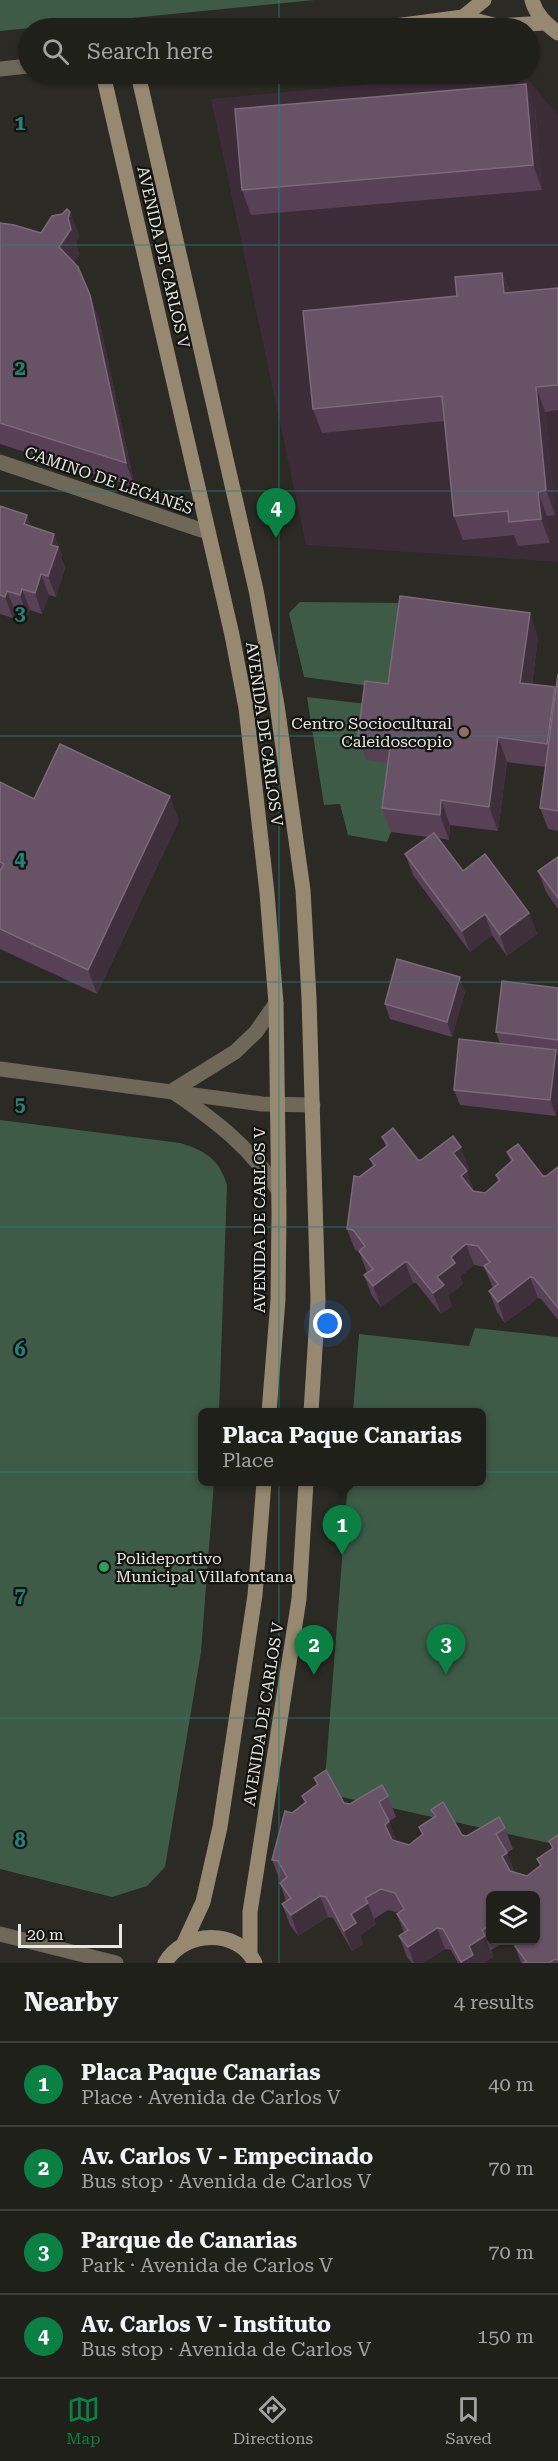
<!DOCTYPE html>
<html lang="en">
<head>
<meta charset="utf-8">
<style>
	:root { --surface:#20201b; --page:#2d2d28; --text:#f1f3f6; --muted:#a2a3a3; --line:#3d3e3a; --accent:#0b8043 }
	body { margin:0; font-family:"Roboto Serif",serif; background:var(--page); color:var(--text) }
	.controls { position:absolute; right:18px; bottom:18px; display:grid; overflow:hidden; border-radius:9px; box-shadow:0 2px 4px #0004 }
	.controls button { width:54px; height:54px; display:grid; place-items:center; padding:0; border:0; border-bottom:2px solid var(--line); background:var(--surface); color:var(--text); font:30px sans-serif }
	.scale { position:absolute; left:18px; bottom:15px; width:104px; box-sizing:border-box; padding-left:6px; border:3px solid #e8e8e3; border-top:0; font-size:16px; line-height:21px; white-space:nowrap; color:#e8e8e3; -webkit-text-stroke:4px #131310; paint-order:stroke }
	.you { position:absolute; left:328px; top:1324px; width:21px; height:21px; margin:-15px; border:4px solid #fff; border-radius:50%; background:#1a73e8; box-shadow:0 0 0 9px #1a73e833 }
	.badge { display:grid; place-items:center; width:39px; height:39px; border-radius:50%; background:var(--accent); color:#fff; font-size:20px; font-weight:700 }
	.pin { position:absolute; translate:-50% -50px; filter:drop-shadow(0 2px 3px #0008) }
	.pin::after { content:''; position:absolute; top:32px; width:21px; height:18px; background:inherit; clip-path:polygon(0 0,100% 0,50% 100%) }
	.popup { position:absolute; left:198px; top:1408px; width:288px; height:78px; box-sizing:border-box; display:grid; place-content:center; border-radius:9px; background:var(--surface); filter:drop-shadow(0 2px 4px #0005); font-size:20px; white-space:nowrap; color:var(--muted) }
	.popup b { font-size:22px; color:var(--text) }
	.popup::after { content:''; position:absolute; left:50%; top:100%; margin-left:-12px; border:12px solid transparent; border-top-color:var(--surface) }
	.list { margin:0; padding:0; list-style:none }
	h2 { display:flex; justify-content:space-between; align-items:center; height:78px; margin:0; padding:0 24px; font-size:26px }
	h2 small { font-size:20px; font-weight:400; color:var(--muted) }
	.list li { display:grid; grid-template-columns:39px 1fr auto; gap:18px; align-items:center; box-sizing:border-box; height:84px; padding:0 24px; border-top:2px solid var(--line) }
	.list b { display:block; font-size:22px; white-space:nowrap }
	.list p { margin:0; font-size:20px; white-space:nowrap; color:var(--muted) }
	.list em { font-size:20px; font-style:normal; color:var(--muted) }
	.icon { flex:none; width:33px; height:33px; fill:none; stroke:currentColor; stroke-width:2; stroke-linecap:round; stroke-linejoin:round }
	.map { position:relative; flex:none; width:558px; height:1963px; overflow:hidden }
	.search { position:absolute; background:var(--surface); box-shadow:0 2px 4px #0004; left:18px; right:18px; top:18px; height:66px; display:flex; align-items:center; gap:15px; box-sizing:border-box; padding:0 21px; border-radius:33px; color:var(--muted); font-size:22px }
	.sheet { height:414px; background:var(--surface) }
	nav { display:flex; justify-content:space-around; align-items:center; box-sizing:border-box; height:84px; border-top:2px solid var(--line); background:var(--surface); font-size:16px; color:var(--muted) }
	nav a { display:grid; justify-items:center; gap:3px }
	nav .on { color:var(--accent) }
	.map>svg:first-child { display:block }
</style>
</head>
<body>
<div class="map">
<svg width="558" height="1963" viewBox="0 0 558 1963">
	<rect width="100%" height="100%" fill="#2b2a24"/>
	<path fill="#3b2c38" d="M476 74H523L558 115V562L306 545 211 99Z"/>
	<g fill="#3e5b48">
		<path d="M0 0H315L0 31Z"/>
		<path d="M300 602 409 603 399 690 304 677 289 613Z"/>
		<path d="M307 697 374 705 400 764 391 832 387 842 348 835 340 804 324 805Z"/>
		<path d="M0 1120 180 1143C206 1151 219 1159 227 1185L219 1412H202V1482H214L201 1652 165 1867 147 1886 112 1897 0 1869Z"/>
		<path d="M475 1328 558 1337V1845L324 1793 348 1482H482V1412H353L359 1334 469 1346Z"/>
	</g>
	<g fill="none" stroke-linecap="round" stroke-linejoin="round">
		<g stroke="#6f6758" stroke-width="15">
			<path d="M0 69 28 66"/>
			<path d="M0 462 207 532"/>
			<path d="M276 1003 256 1032 235 1052 172 1091C216 1121 250 1147 279 1191"/>
			<path d="M0 1069 262 1104 313 1105"/>
			<path d="M0 1934 116 1963"/>
		</g>
		<g stroke="#978971" stroke-width="15">
			<path d="M532 0C536 15 546 24 558 33"/>
			<path d="M463 17 484 0"/>
			<path d="M380 28 463 17 497 26 545 23"/>
			<path d="M103 74 232 635 246 708 267 893 276 1003 279 1213 278 1300 269 1412"/>
			<path d="M138 74 256 590 277 705 303 890 309 998 318 1301 311 1412"/>
			<path d="M184 1943 203 1902 220 1827 255 1595 264 1482"/>
			<path d="M250 1952V1912L299 1599 306 1482"/>
			<path d="M165 1963C184 1930 238 1928 255 1963"/>
		</g>
	</g>
	<g fill="#584057" fill-rule="evenodd">
		<path d="M535 109 542 190 251 215 242 190Z"/>
		<path d="M70 212 79 236 76 243 79 254 74 262 99 319 135 487 0 444V223L41 233 62 214Z"/>
		<path d="M502 273 510 293 558 288V410L545 412 555 515 547 516 550 543 518 546 514 535 463 540 454 516 445 421 322 433 313 409 457 296Z"/>
		<path d="M0 506 27 515 31 527 54 534 62 555 61 557 65 568 56 597 49 595 42 614 30 610 27 615 15 611 13 618 0 614Z"/>
		<path d="M538 637 532 685 555 687 556 690 558 674V831L548 829 540 808 546 767 507 762 498 831 450 825 449 840 439 838 463 871 529 913 537 934 507 956 492 935 470 952 413 875 405 854 428 837 391 832 382 808 388 763 366 760 358 736 388 684Z"/>
		<path d="M0 782 34 799 179 820 97 994 0 949Z"/>
		<path d="M558 857V909L546 892 538 871Z"/>
		<path d="M558 988V1097L556 1116 460 1105 454 1090 500 1044 496 1032Z"/>
		<path d="M465 992 452 1037 390 1019 385 1004Z"/>
		<path d="M382 1137 418 1160 469 1167 466 1170 474 1192 485 1193 498 1182 496 1175 511 1162 507 1152 543 1176H546L558 1167V1320L541 1299 538 1298 505 1323 497 1312 489 1291 493 1288 484 1267 474 1265 460 1276 463 1284 448 1295 452 1306 441 1314 416 1283H413L381 1307 372 1296 364 1275 367 1273 359 1251 355 1250 347 1229 359 1177 373 1166 370 1159 386 1147Z"/>
		<path d="M314 1778 344 1803 350 1804 388 1796 396 1817 389 1821 396 1841 409 1845 422 1835 419 1827 434 1817 431 1810 462 1835 467 1836 505 1828 513 1849 507 1853 514 1872 527 1876 540 1866 537 1859 552 1848 549 1841 558 1835V1963H521L515 1946 517 1944 505 1942 491 1950 493 1957 483 1963H458L451 1950 445 1949 423 1963H412L407 1957 399 1936 404 1933 397 1914 399 1913 388 1910 374 1919 376 1924 360 1935 363 1944 352 1951 333 1918 328 1917 298 1936 290 1925 282 1904 286 1901 280 1883 282 1881H280L272 1860 292 1813 305 1803 302 1796 317 1785ZM490 1896 536 1941H490Z"/>
	</g>
	<g fill="#3f2f3c">
		<path d="M526 84 535 109 542 190 533 165Z"/>
		<path d="M70 212 79 236 76 243 79 254 68 271 59 247Z"/>
		<path d="M502 273 511 297 504 293Z"/>
		<path d="M90 295 99 319 135 487 126 463Z"/>
		<path d="M536 387 545 412 555 515 546 490Z"/>
		<path d="M538 492 547 516 550 543 541 519Z"/>
		<path d="M27 515 34 536 24 524Z"/>
		<path d="M54 534 62 555 61 557 65 568 56 597 48 576 51 545Z"/>
		<path d="M41 574 49 595 42 614 35 593Z"/>
		<path d="M22 589 30 610 27 615 20 595Z"/>
		<path d="M7 591 15 611 13 618 5 597Z"/>
		<path d="M530 613 538 637 529 708 520 683Z"/>
		<path d="M555 687 558 696 556 768 547 744Z"/>
		<path d="M498 737 507 762 498 831 489 807Z"/>
		<path d="M170 796 179 820 97 994 88 970Z"/>
		<path d="M441 800 450 825 449 840 440 815Z"/>
		<path d="M529 913 537 934 507 956 500 935Z"/>
		<path d="M485 914 492 935 470 952 462 931Z"/>
		<path d="M460 977 465 992 452 1037 447 1022Z"/>
		<path d="M556 1050 558 1056V1097L556 1116 550 1100Z"/>
		<path d="M461 1147 469 1167 461 1174 453 1153Z"/>
		<path d="M467 1171 475 1192 469 1197 461 1176Z"/>
		<path d="M466 1244 474 1265 460 1276 463 1284 448 1295 452 1306 441 1314 433 1293 437 1277 451 1257Z"/>
		<path d="M405 1262 413 1283 381 1307 373 1286Z"/>
		<path d="M530 1277 538 1298 505 1323 498 1302Z"/>
		<path d="M389 1821 397 1842 393 1845 385 1825Z"/>
		<path d="M507 1853 514 1874 510 1877 502 1856Z"/>
		<path d="M320 1896 328 1917 298 1936 291 1915Z"/>
		<path d="M368 1903 376 1924 360 1935 363 1944 352 1951 344 1931 351 1914Z"/>
		<path d="M437 1928 445 1949 423 1963H414L408 1947Z"/>
		<path d="M485 1936 493 1957 483 1963H462L469 1946Z"/>
	</g>
	<g fill="#675266" stroke="#7c6979" stroke-width="1.5">
		<path d="M526 84 533 165 242 190 235 109Z"/>
		<path d="M67 209 70 212 68 218 71 229 59 247 78 267 90 295 126 463 0 423V223L14 225 41 233 52 216 62 214Z"/>
		<path d="M502 273 504 293 558 288V385L536 387 546 490 538 492 541 519 509 522 508 511 454 516 442 396 313 409 303 311 457 296 455 277Z"/>
		<path d="M0 506 27 515 24 524 54 534 51 545 58 547 48 576 41 574 35 593 22 589 20 595 7 591 5 597 0 595Z"/>
		<path d="M400 596 530 613 520 683 555 687 547 744 498 737 489 807 441 800 440 815 382 808 391 740 358 736 365 681 388 684Z"/>
		<path d="M558 674V811L540 808Z"/>
		<path d="M60 744 170 796 88 970 0 929V871L4 864 0 862V782L34 799Z"/>
		<path d="M434 833 463 871 485 854 529 913 500 935 485 914 462 931 405 854Z"/>
		<path d="M558 857V898L538 871Z"/>
		<path d="M397 959 460 977 447 1022 385 1004Z"/>
		<path d="M502 981 558 988V1040L496 1032Z"/>
		<path d="M459 1039 556 1050 550 1100 454 1090Z"/>
		<path d="M393 1128 418 1160H421L453 1136 461 1147 453 1153 467 1171 461 1176 473 1191 485 1193 500 1180 496 1175 513 1160 507 1152 518 1144 543 1176H546L558 1167V1308L534 1278 530 1277 498 1302 489 1291 498 1284 484 1266 490 1262 478 1246 466 1244 451 1257 455 1263 437 1277 444 1285 433 1293 408 1262H405L373 1286 364 1275 373 1269 359 1251 365 1246 353 1230 347 1229 354 1176 359 1177 375 1165 370 1159 388 1145 382 1137Z"/>
		<path d="M326 1770 344 1803 350 1804 382 1785 388 1796 379 1802 389 1821 385 1825 392 1840 409 1845 423 1834 419 1827 436 1816 431 1810 443 1802 462 1835 467 1836 499 1817 505 1828 496 1834 507 1853 502 1856 510 1871 527 1876 541 1865 537 1859 553 1848 549 1841 558 1835V1960L555 1959 549 1963H523L526 1961 515 1946 521 1941H536V1896H490V1925L482 1930 485 1936 469 1946 473 1955 461 1962 443 1929 437 1928 408 1947 399 1936 408 1930 397 1914 404 1909 395 1893 381 1889 365 1898 368 1903 351 1914 356 1923 344 1931 326 1897 320 1896 291 1915 282 1904 291 1898 280 1883 287 1877 278 1861 272 1860 285 1811 292 1813 306 1802 302 1796 318 1784 314 1778Z"/>
	</g>
	<path fill="none" stroke="#25817a" stroke-width="1.5" stroke-opacity="0.55" d="M279 0V28M279 74V1963M0 245H558M0 491H558M0 736H558M0 982H558M0 1227H558M0 1472H558M0 1718H558"/>
	<circle fill="#8d6e63" stroke="#131310" stroke-width="2" cx="464" cy="732" r="6"/>
	<circle fill="#2e9e5b" stroke="#131310" stroke-width="2" cx="104" cy="1567" r="6"/>
	<g text-anchor="middle" stroke-width="4.5" stroke-linejoin="round" paint-order="stroke">
		<g font-size="16" fill="#e8e8e3" stroke="#131310">
			<text transform="translate(164 257) rotate(77)" y="6">AVENIDA DE CARLOS V</text>
			<text transform="translate(109 480) rotate(19)" y="6">CAMINO DE LEGANÉS</text>
			<text transform="translate(265 734) rotate(82)" y="6">AVENIDA DE CARLOS V</text>
			<text transform="translate(259 1220) rotate(-90)" y="6">AVENIDA DE CARLOS V</text>
			<text transform="translate(263 1714) rotate(-81)" y="6">AVENIDA DE CARLOS V</text>
		</g>
		<g font-size="16" fill="#e8e8e3" stroke="#131310" text-anchor="end">
			<text x="452" y="729">Centro Sociocultural<tspan x="452" dy="18">Caleidoscopio</tspan></text>
			<text x="116" y="1564" text-anchor="start">Polideportivo<tspan x="116" dy="18">Municipal Villafontana</tspan></text>
		</g>
	</g>
	<g font-size="20" text-anchor="middle" font-weight="bold" fill="#25817a" stroke="#131310" stroke-width="4.5" stroke-linejoin="round" paint-order="stroke">
		<text x="20" y="130">1</text>
		<text x="20" y="375">2</text>
		<text x="20" y="620">3</text>
		<text x="20" y="866">4</text>
		<text x="20" y="1111">5</text>
		<text x="20" y="1356">6</text>
		<text x="20" y="1602">7</text>
		<text x="20" y="1847">8</text>
	</g>
</svg>
<div class="controls">
<button><svg class="icon" aria-label="layers" viewBox="0 0 24 24"><path d="M12 4l9 5-9 5-9-5zM3 14l9 5 9-5"/></svg></button>
</div>
<div class="scale">20 m</div>
<div class="you"></div>
<div class="pin badge" style="left:342px;top:1555px">1</div>
<div class="popup"><b>Placa Paque Canarias</b>Place</div>
<div class="pin badge" style="left:314px;top:1675px">2</div>
<div class="pin badge" style="left:446px;top:1674px">3</div>
<div class="pin badge" style="left:276px;top:538px">4</div>
<div class="search"><svg class="icon" aria-label="search" viewBox="0 0 24 24"><circle cx="10" cy="10" r="6"/><path d="M15 15l6 6"/></svg>Search here</div>
</div>
<section class="sheet">
<h2>Nearby<small>4 results</small></h2>
<ul class="list">
<li><span class="badge">1</span><div><b>Placa Paque Canarias</b><p>Place · Avenida de Carlos V</p></div><em>40 m</em></li>
<li><span class="badge">2</span><div><b>Av. Carlos V - Empecinado</b><p>Bus stop · Avenida de Carlos V</p></div><em>70 m</em></li>
<li><span class="badge">3</span><div><b>Parque de Canarias</b><p>Park · Avenida de Carlos V</p></div><em>70 m</em></li>
<li><span class="badge">4</span><div><b>Av. Carlos V - Instituto</b><p>Bus stop · Avenida de Carlos V</p></div><em>150 m</em></li>
</ul>
</section>
<nav>
<a class="on"><svg class="icon" aria-label="map" viewBox="0 0 24 24"><path d="M3 6l6-2 6 2 6-2v14l-6 2-6-2-6 2zM9 4v14M15 6v14"/></svg>Map</a>
<a><svg class="icon" aria-label="directions" viewBox="0 0 24 24"><path d="M12 3l9 9-9 9-9-9zM9 14v-3h6M13 9l2 2-2 2"/></svg>Directions</a>
<a><svg class="icon" aria-label="saved" viewBox="0 0 24 24"><path d="M7 4h10v16l-5-4-5 4z"/></svg>Saved</a>
</nav>
</body>
</html>
